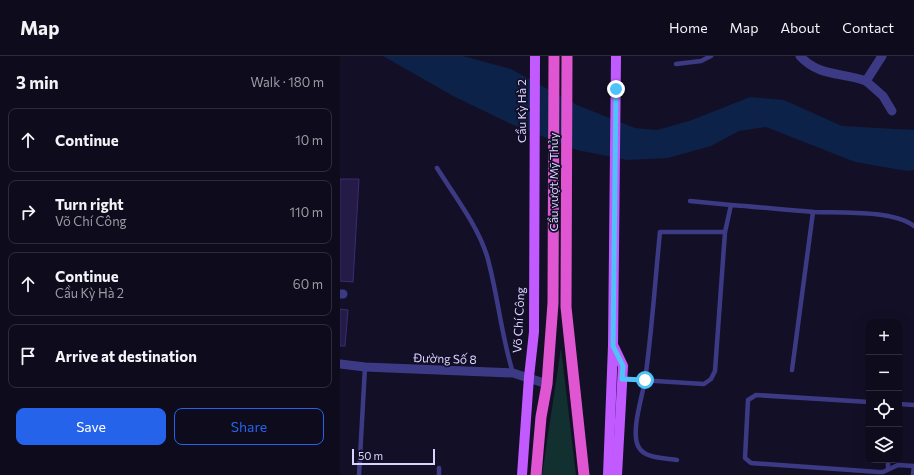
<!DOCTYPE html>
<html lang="en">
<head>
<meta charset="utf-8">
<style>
	:root { --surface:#0e0b1c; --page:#171425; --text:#f1f3f6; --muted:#9b9ba3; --line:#2e2b3b; --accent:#2563eb }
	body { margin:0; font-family:Commissioner,sans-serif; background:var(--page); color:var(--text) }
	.controls { position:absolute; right:12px; bottom:12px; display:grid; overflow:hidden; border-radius:8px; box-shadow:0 4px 16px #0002 }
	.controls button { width:36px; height:36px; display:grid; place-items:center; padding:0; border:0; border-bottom:1px solid var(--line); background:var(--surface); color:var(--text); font:20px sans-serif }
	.scale { position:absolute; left:12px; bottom:10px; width:83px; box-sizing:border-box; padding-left:4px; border:2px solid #d9d4ff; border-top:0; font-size:11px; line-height:14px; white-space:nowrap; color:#d9d4ff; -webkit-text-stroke:3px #130f26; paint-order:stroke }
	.stop { position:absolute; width:12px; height:12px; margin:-9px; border:3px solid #4fc3f7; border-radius:50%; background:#fff }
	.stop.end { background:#4fc3f7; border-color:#fff; box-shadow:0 1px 4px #0008 }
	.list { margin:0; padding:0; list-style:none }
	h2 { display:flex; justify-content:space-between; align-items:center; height:52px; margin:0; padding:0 16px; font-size:17px }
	h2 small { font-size:13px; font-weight:400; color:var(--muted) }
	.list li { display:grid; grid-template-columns:26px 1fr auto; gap:12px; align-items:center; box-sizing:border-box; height:64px; margin:0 8px 8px; padding:0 8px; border:1px solid var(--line); border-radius:8px }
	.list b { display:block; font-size:15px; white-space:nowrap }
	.list p { margin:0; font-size:13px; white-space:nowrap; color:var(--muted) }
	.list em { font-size:13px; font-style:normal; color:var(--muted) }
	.actions { display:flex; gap:8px; padding:12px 16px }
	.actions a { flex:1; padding:9px 0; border:1px solid var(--accent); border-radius:8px; text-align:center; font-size:14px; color:var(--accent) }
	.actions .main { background:var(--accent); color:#fff }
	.icon { flex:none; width:22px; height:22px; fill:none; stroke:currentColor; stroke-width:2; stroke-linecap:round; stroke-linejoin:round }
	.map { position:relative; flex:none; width:574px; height:419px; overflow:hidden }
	header { display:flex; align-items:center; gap:24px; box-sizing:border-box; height:56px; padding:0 20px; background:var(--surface); border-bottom:1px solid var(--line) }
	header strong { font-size:19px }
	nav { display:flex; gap:22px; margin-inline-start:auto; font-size:14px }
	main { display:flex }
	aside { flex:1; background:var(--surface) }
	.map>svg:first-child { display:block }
</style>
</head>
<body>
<header>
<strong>Map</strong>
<nav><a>Home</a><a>Map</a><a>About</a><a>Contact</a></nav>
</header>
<main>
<aside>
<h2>3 min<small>Walk · 180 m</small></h2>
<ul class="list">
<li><svg class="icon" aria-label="ahead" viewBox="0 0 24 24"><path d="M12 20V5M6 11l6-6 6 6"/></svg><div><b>Continue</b></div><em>10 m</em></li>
<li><svg class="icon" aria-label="right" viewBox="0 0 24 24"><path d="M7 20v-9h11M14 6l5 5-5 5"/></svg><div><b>Turn right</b><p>Võ Chí Công</p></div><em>110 m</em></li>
<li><svg class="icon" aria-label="ahead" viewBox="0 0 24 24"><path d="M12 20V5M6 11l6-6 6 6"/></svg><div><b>Continue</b><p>Cầu Kỳ Hà 2</p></div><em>60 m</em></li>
<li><svg class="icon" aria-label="arrive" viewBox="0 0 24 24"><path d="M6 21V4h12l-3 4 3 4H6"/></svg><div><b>Arrive at destination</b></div></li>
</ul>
<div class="actions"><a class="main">Save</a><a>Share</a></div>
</aside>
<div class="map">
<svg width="574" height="419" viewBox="0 0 574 419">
	<rect width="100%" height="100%" fill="#130f26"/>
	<path fill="#12302f" d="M221 292 236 419H202Z"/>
	<path fill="#0c2248" d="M43 0H123L171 13 237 49 295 72 317 74 352 64 410 41 444 44 502 70 574 74V114L567 115 515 106 426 71 399 75 371 90 328 102 287 104 237 94 171 68 113 40Z"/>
	<g fill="#241b47" stroke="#3b2d73">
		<path d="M0 123H19L13 226 0 225Z"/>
		<path d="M0 253 8 254 5 290H0Z"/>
	</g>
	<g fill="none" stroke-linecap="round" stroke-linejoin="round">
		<g stroke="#3d3a85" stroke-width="4.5">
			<path d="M336 8 361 5 371 0"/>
			<path d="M97 112C114 139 138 170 147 200 158 239 161 279 173 317"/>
			<path d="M350 145 391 149"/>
			<path d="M452 314 473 156"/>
			<path d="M283 323 364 328 371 323 375 315 385 176"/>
			<path d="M529 346 416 339 408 344 405 402 411 407 539 416H543L558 409 574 410"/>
			<path d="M559 348 574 349"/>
			<path d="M337 404C325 402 304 403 298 390 291 374 302 342 305 324 312 275 315 225 320 176H385L391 149C418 151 446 154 474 156 500 157 553 154 574 170"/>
			<path d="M99 412V419"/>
			<path d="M548 413V404"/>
			<path d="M19 419 25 311"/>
			<path d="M573 419 574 410"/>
		</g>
		<g stroke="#3d3a85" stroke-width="9">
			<path d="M460 0C479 21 502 16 526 25L542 0"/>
			<path d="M526 25 543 40 552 55"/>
			<path d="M0 238H3"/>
			<path d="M0 308 25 311 173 317 207 328"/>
		</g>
		<g stroke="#c25bff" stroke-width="10">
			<path d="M274 291 283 310 277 419"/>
			<path d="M182 419 189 321 194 276 195 0"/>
			<path d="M268 419 273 290 276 0"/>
		</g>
		<g stroke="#e055d1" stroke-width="11">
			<path d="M227 0 226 251 244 419"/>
			<path d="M196 419 201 361 207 328 213 247 214 0"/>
		</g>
	</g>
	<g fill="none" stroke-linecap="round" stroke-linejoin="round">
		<path stroke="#4fc3f7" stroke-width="5" d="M276 33 273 290 283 310 282 323 305 324"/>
	</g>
	<g text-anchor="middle" stroke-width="3.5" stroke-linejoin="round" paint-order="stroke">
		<g font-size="12" fill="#d9d4ff" stroke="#130f26">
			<text transform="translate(182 55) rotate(-90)" y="4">Cầu Kỳ Hà 2</text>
			<text transform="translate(214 126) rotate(-90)" y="4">Cầu vượt Mỹ Thủy</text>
			<text transform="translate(179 264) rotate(-87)" y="4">Võ Chí Công</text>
			<text transform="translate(105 303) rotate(2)" y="4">Đường Số 8</text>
		</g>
	</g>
</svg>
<div class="controls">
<button>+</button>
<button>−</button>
<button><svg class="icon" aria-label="locate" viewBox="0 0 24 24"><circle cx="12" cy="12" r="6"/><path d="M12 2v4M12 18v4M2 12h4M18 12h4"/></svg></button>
<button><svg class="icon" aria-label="layers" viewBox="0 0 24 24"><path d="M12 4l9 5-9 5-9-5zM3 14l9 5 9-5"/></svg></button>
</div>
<div class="scale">50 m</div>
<div class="stop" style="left:305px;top:324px"></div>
<div class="stop end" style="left:276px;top:33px"></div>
</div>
</main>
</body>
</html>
